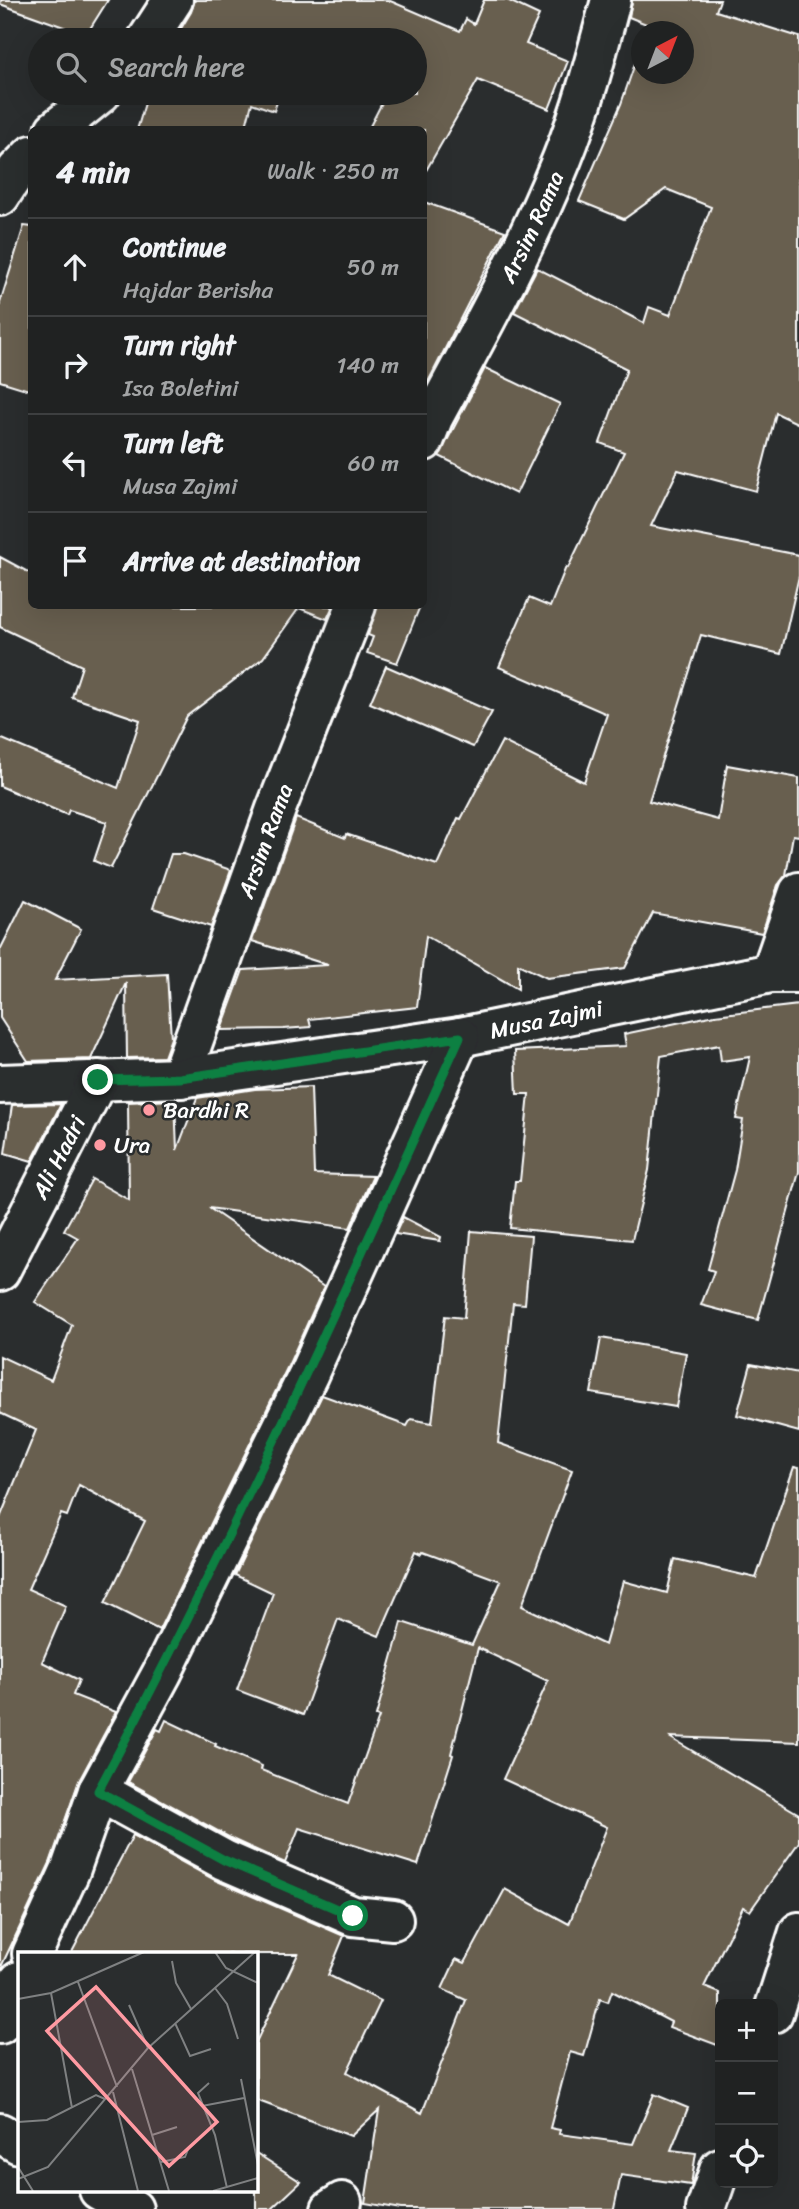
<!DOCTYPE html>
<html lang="en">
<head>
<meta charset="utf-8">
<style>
	:root { --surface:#202222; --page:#2d2f2f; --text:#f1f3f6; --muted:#a2a4a5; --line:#3d3f40 }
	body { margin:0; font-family:Sriracha,sans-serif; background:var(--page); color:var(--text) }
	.controls { position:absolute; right:21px; bottom:21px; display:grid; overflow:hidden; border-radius:10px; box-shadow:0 7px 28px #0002 }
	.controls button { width:63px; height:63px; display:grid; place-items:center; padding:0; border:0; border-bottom:2px solid var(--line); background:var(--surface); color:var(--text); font:35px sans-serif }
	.compass { position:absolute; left:631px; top:21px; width:63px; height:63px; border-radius:50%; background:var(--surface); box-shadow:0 7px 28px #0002; rotate:42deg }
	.stop { position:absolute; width:21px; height:21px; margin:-16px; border:5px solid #0b8043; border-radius:50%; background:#fff }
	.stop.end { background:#0b8043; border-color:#fff; box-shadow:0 2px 7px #0008 }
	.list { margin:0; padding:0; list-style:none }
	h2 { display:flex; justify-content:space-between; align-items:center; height:91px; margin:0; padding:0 28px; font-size:30px }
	h2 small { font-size:23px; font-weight:400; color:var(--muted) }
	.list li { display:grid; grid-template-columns:46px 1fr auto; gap:21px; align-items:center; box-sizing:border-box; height:98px; padding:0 28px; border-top:2px solid var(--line) }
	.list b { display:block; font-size:26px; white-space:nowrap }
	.list p { margin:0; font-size:23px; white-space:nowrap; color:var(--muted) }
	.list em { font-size:23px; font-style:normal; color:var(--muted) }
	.icon { flex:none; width:38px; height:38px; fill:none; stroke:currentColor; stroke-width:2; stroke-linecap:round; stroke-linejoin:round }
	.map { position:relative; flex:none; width:799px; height:2209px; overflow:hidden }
	.search { position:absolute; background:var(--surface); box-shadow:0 7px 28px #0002; left:28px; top:28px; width:399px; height:77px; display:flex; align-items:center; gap:18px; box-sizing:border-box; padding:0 24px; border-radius:38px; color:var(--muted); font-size:26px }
	.panel { position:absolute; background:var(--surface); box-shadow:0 7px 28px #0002; left:28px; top:126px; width:399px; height:483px; border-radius:10px }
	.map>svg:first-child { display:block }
</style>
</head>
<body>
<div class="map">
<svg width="799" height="2209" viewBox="0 0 799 2209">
	<rect width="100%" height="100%" fill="#2a2d2e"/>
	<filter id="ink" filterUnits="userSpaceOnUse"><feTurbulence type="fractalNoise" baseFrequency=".0143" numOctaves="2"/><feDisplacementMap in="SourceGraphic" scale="14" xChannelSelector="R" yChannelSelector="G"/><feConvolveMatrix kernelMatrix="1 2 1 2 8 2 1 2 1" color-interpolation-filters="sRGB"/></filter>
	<g filter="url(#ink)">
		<g fill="#685e4f" stroke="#fff" stroke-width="2">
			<path d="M1 0H108L86 35 0 4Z"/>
			<path d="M195 0H388L460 31 466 19 474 24 484 0H507L539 15 526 44 568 61 549 109 478 80 424 174V130H368L387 93H415V40H174L191 12Z"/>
			<path d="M632 0H720L716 11 799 37V424L776 413 756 491 678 470 651 526 799 555V576L781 654 701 635 649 801 718 820 727 765 799 778V836L793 835 786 875 778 885 762 933 653 913 625 968 547 978 518 964V989L426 936 417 1007 309 1019 311 1027 283 1029 221 1030 243 970 328 965 252 941 296 818 345 838 346 834 437 865 458 818 461 819 502 741 584 782 607 714 499 667 529 598 550 607 566 567 568 568 624 452 600 443 627 369 514 312 537 268 644 323 649 307 670 315 711 207 666 189 624 219 579 201 621 104 641 46V74H683V32H647L649 25 629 17Z"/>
			<path d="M148 93H280L274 111 252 103 245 130H137Z"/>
			<path d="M424 202 505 231 424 390Z"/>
			<path d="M24 226 32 227V391L0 381V303Z"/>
			<path d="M485 368 560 404 516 494 439 456Z"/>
			<path d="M0 557 32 574V606H333L327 619 299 608 263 658 187 716 111 868 94 861 107 822 69 810 67 815 0 786V738L118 788 140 720 72 697 82 666 0 627Z"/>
			<path d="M377 606H420L397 663 367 653 373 637 368 635Z"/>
			<path d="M386 666 492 712 473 747 370 703Z"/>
			<path d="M171 854H184L231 870 211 927 153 908Z"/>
			<path d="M25 900 81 929 55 980 167 974 171 1038 164 1057 127 1058 126 983 91 1059 28 1061 0 1018V950Z"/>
			<path d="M799 1005V1172L758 1320 701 1305 714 1271 708 1269 735 1170 743 1120 736 1119 750 1057 721 1061 719 1045 661 1056 649 1170 632 1240 510 1228 515 1181H520L529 1094H517L515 1051 626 1046 624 1034 715 1015Z"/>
			<path d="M311 1087 314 1174 373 1176 350 1228 209 1208 324 1287 288 1366 159 1630 105 1603 145 1521 79 1485 67 1516 61 1514 28 1589 66 1606 42 1662 79 1680 73 1695 116 1712 79 1781 50 1863 0 1969V1518L36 1430 0 1413V1356L51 1380 72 1325 35 1302 78 1238 64 1230 92 1179 129 1200 128 1102 175 1100 177 1150 197 1098 255 1089Z"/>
			<path d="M61 1104 32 1161 5 1153 12 1105Z"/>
			<path d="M403 1217 441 1237 440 1241 395 1234Z"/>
			<path d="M471 1231 531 1236 525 1304 513 1303 498 1443 572 1470 522 1606 605 1645 623 1581 667 1593 675 1559 756 1578 794 1467 799 1468V1742L669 1737 799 1814V1842L750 1911 743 1907 704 1987 720 1993V2046L669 2027 671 2022 612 1991 608 2002 600 1999 584 2056 570 2052 550 2128 560 2130 559 2134 633 2144 654 2094 688 2108 671 2150 696 2153 691 2185 621 2175 614 2209H401L365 2203 379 2110 351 2136 256 2100V2042L298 1954H71L133 1835 215 1880 344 1936 328 1975 381 2001 347 2072 422 2113 466 2000 442 1989 456 1959 465 1963 505 1889 569 1924 607 1827 503 1779 548 1681 478 1648 451 1754 453 1755 418 1865 299 1828 285 1863 234 1840 128 1782 157 1729 161 1731 166 1720 216 1744 215 1746 262 1766 261 1770 348 1804 379 1717 376 1716 402 1622 472 1645 501 1581 423 1552 422 1554 416 1551 379 1636 338 1619 303 1715 237 1690 273 1593 235 1575 322 1395 407 1426 411 1419 432 1423 445 1316 464 1318Z"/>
			<path d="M601 1338 686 1353 676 1407 591 1393Z"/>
			<path d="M751 1364 799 1373V1432L737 1415Z"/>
			<path d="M256 2153 301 2182 272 2209H256Z"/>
		</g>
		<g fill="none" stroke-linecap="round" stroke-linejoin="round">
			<g stroke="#fff" stroke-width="44">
				<g id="minor">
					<path d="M147 40 173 0"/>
					<path d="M55 130 101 93"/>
					<path d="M0 196 17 170 32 155"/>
					<path id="s1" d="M424 441 433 418C479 333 526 248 562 159 583 107 597 53 611 0"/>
					<path d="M771 973 799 892"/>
					<path id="s2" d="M180 1078 276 809 356 606"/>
					<path id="s3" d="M0 1084 180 1078 460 1037 771 973H799"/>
					<path id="s4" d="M0 1271 98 1080"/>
					<path d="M98 1791 224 1860 353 1916 393 1920"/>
					<path d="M32 1954 70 1871 98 1791 162 1673 308 1375 460 1037"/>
					<path d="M773 2013 799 1932"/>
					<path d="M0 2024 19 1981"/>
					<path d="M0 2133 19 2144"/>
					<path d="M99 2190 133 2209"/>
					<path d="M331 2209 342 2202"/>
					<path d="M706 2209 720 2168"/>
				</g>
			</g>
			<use href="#minor" stroke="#2a2d2e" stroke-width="38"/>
		</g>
	</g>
	<g fill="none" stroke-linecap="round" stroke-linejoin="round" filter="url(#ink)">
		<path stroke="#0b8043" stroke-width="9" d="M98 1080 180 1078 460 1037C345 1291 230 1545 98 1791L224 1860 353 1916"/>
	</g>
	<g fill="#ff9aa2" stroke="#2a2d2e" stroke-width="2.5">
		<circle cx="149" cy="1110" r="7"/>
		<circle cx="100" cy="1145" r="7"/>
	</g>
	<g text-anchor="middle" stroke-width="5" stroke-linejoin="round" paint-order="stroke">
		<g font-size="23" fill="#fff" stroke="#2a2d2e">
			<text dy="8" stroke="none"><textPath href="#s1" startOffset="240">Arsim Rama</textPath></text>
			<text dy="8" stroke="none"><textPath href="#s2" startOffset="252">Arsim Rama</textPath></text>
			<text dy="8" stroke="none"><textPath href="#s3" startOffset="551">Musa Zajmi</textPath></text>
			<text dy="8" stroke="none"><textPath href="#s4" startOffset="128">Ali Hadri</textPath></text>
		</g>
		<g font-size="23" fill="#fff" stroke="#2a2d2e" text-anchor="start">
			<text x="163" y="1118">Bardhi R</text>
			<text x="114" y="1153">Ura</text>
		</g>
	</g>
	<g transform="translate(18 1952)">
		<rect width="240" height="240" fill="#2a2d2e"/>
		<path fill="none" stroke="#7f8182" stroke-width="2" d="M197 0 208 16 240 31M154 9 158 31 173 57M60 30 99 135M197 36 209 52 220 87M33 41 54 156M0 47 33 41 126 0M111 53 130 96M157 71 172 104 193 97M114 117 151 239M223 127 240 213M191 131 180 141 197 183 209 236M95 140 120 239M184 154 226 146M0 170 29 168 78 143 87 147M134 183 159 175M143 210 167 205 171 195M0 215 15 239M0 227 30 215 130 96 237 0M195 239 240 226"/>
		<path fill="#ff9aa2" fill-opacity="0.15" stroke="#ff9aa2" stroke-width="3.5" d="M78 35 199 170 151 214 29 79Z"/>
		<rect width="240" height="240" fill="none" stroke="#fff" stroke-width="3.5"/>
	</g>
</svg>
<div class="controls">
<button>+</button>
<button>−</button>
<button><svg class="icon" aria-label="locate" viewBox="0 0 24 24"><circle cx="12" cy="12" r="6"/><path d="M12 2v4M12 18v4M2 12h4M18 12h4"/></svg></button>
</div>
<svg class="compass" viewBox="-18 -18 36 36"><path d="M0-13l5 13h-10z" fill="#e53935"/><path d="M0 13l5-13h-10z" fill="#a2a4a5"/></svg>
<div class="stop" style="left:353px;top:1916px"></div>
<div class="stop end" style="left:98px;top:1080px"></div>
<div class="search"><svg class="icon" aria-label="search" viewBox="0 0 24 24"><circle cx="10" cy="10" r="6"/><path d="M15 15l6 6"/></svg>Search here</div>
<section class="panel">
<h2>4 min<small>Walk · 250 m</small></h2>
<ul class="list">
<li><svg class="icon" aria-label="ahead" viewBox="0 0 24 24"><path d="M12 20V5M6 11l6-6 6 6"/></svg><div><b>Continue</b><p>Hajdar Berisha</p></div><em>50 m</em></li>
<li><svg class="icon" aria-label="right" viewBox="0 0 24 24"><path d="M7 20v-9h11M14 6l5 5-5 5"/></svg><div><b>Turn right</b><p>Isa Boletini</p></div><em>140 m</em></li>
<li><svg class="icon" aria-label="left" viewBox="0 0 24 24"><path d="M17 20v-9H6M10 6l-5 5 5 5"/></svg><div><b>Turn left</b><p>Musa Zajmi</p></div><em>60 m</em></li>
<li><svg class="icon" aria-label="arrive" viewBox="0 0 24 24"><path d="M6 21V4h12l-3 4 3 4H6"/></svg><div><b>Arrive at destination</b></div></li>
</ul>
</section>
</div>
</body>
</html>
